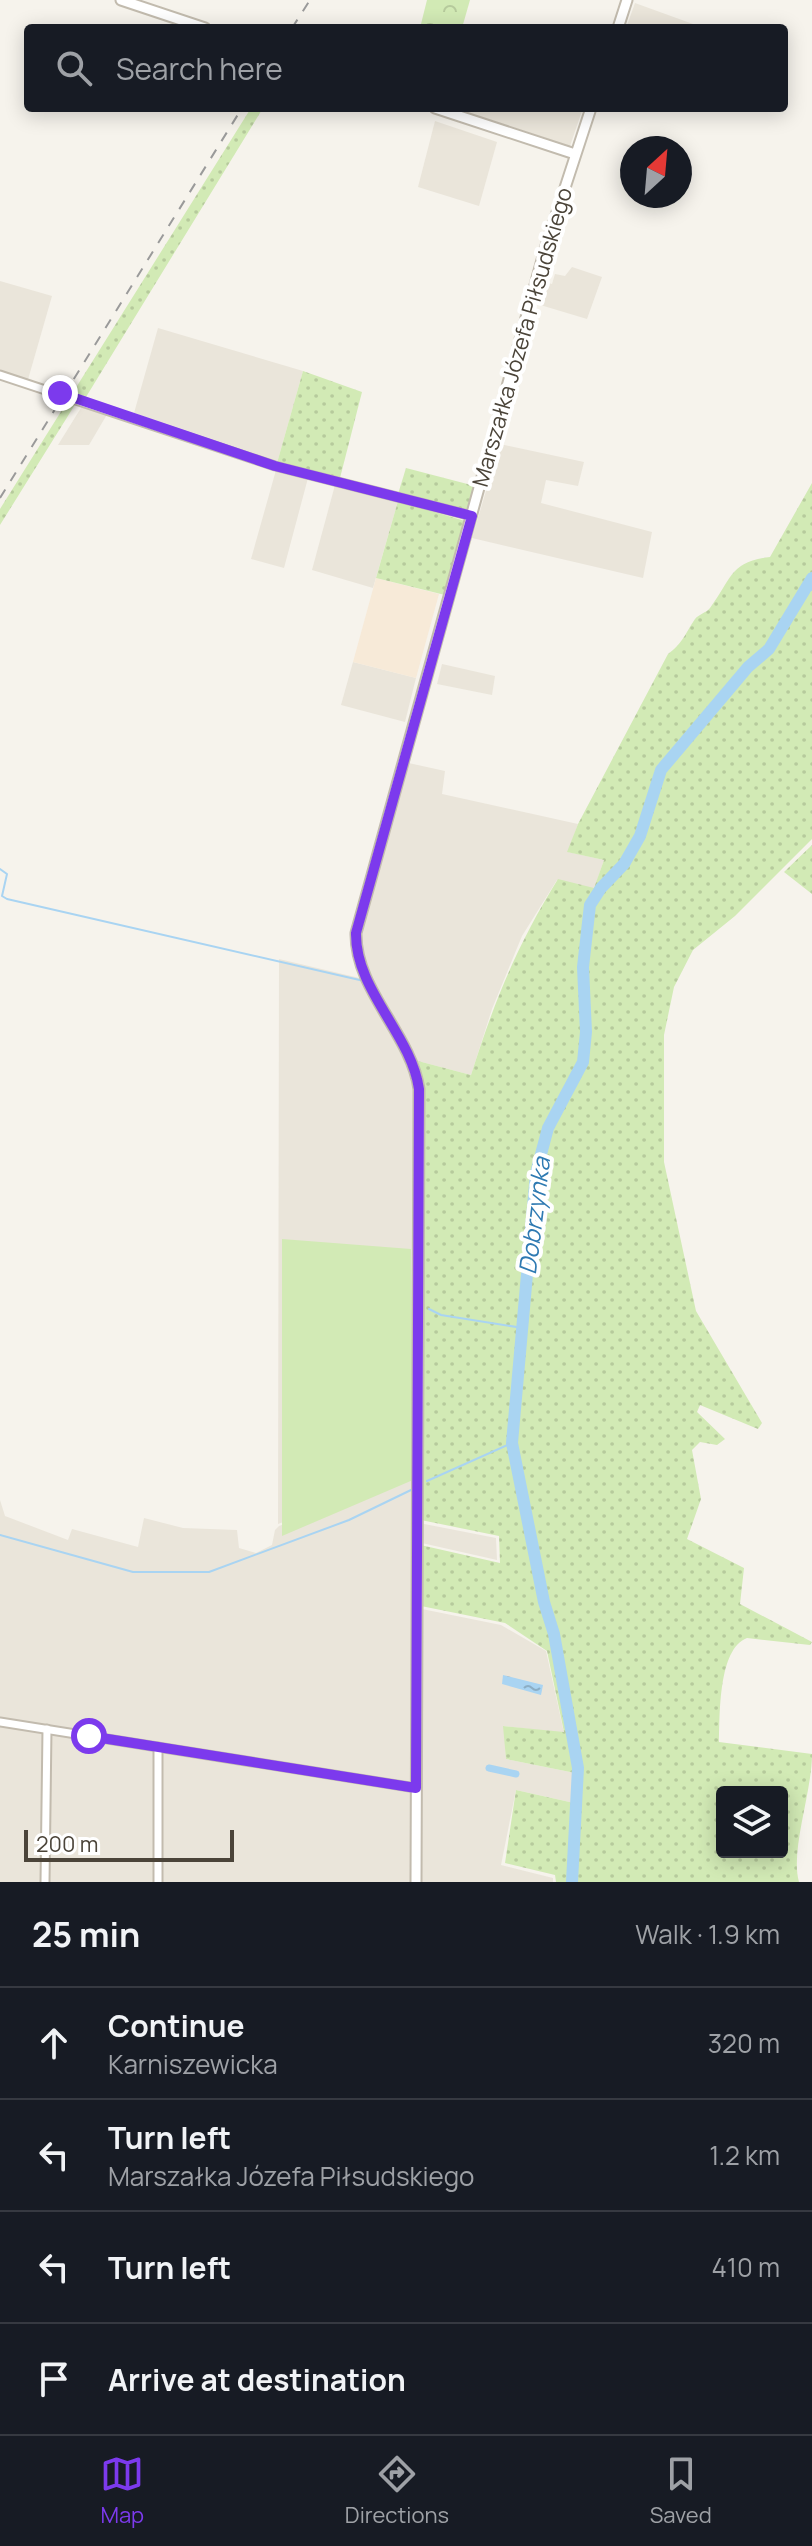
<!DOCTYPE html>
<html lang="en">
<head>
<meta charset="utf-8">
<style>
	:root { --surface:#171b24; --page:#20242c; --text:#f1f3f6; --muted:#9ea1a6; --line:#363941; --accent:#7c3aed }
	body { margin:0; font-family:Manrope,sans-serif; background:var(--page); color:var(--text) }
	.controls { position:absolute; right:24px; bottom:24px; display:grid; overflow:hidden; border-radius:8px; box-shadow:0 4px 20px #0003 }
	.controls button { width:72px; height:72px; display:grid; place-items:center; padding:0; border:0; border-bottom:2px solid var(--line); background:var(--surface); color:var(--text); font:40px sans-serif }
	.compass { position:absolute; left:620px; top:136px; width:72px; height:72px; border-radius:50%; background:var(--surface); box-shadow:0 4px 20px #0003; rotate:26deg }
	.scale { position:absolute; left:24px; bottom:20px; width:210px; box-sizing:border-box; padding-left:8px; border:4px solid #4b4439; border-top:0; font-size:22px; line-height:28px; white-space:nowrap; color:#4b4439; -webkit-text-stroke:6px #fff; paint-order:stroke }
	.stop { position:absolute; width:24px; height:24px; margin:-18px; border:6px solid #7c3aed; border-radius:50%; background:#fff }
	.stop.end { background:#7c3aed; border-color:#fff; box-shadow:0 2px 8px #0008 }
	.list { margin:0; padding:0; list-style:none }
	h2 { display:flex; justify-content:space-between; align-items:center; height:104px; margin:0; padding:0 32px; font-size:34px }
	h2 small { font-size:26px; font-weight:400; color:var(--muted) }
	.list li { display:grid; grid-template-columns:52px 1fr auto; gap:24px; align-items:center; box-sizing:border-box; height:112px; padding:0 32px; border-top:2px solid var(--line) }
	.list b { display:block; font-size:30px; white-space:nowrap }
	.list p { margin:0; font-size:26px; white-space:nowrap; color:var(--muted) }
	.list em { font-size:26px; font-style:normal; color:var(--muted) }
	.icon { flex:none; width:44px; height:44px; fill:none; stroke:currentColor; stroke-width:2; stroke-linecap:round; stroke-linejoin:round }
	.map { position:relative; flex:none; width:812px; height:1882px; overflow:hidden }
	.search { position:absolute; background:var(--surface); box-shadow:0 4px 20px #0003; left:24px; right:24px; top:24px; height:88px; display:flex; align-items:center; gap:20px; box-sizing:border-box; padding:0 28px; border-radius:8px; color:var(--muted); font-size:30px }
	.sheet { height:552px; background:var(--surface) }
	nav { display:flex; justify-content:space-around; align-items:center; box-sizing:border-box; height:112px; border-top:2px solid var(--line); background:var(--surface); font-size:22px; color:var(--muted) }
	nav a { display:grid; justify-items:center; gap:4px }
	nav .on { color:var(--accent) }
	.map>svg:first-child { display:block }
</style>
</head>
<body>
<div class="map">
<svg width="812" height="1882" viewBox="0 0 812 1882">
	<defs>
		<pattern id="grass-dots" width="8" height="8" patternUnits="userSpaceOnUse" patternTransform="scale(2)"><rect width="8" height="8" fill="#d2eab5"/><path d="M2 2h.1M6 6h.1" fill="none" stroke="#b6ca9c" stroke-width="1.8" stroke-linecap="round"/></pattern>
		<pattern id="forest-crowns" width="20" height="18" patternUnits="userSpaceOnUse" patternTransform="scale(2)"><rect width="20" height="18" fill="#d2eab5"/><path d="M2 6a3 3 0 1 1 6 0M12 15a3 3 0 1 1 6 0" fill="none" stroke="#b6ca9c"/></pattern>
		<pattern id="water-ripples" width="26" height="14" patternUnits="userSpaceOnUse" patternTransform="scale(2)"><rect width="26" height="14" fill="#a9d4f2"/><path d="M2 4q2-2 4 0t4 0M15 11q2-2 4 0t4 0" fill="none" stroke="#8caec5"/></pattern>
	</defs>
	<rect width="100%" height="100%" fill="#f6f3ec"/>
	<g fill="#eae5da">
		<path d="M635 3 704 28H626Z"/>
		<path d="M454 108H583L570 146Z"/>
		<path d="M435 121 497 142 479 206 418 187Z"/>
		<path d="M572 267 602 277 587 319 537 304 544 282 552 284 555 274 565 276Z"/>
		<path d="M0 281 52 296 27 383 0 375Z"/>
		<path d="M158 328 303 371 277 463 134 413Z"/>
		<path d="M84 403 109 411 89 445H58Z"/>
		<path d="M500 444 584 462 578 486 546 480 541 503 652 532 643 578 472 538Z"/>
		<path d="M276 470 308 478 284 568 251 559Z"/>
		<path d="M335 485 398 501 373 588 312 570Z"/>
		<path d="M353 662 416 678 405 722 341 705Z"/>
		<path d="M442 664 495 676 492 695 437 684Z"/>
		<path d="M404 762 445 771 442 794 578 824 568 852 604 860 594 889 557 880 522 936 492 1009 471 1075 414 1060 419 1089 423 1267 417 1472 278 1524 279 959 368 980 356 943Z"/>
		<path d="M414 1477V1522L496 1538 497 1560 413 1541 412 1607 501 1625 546 1651 564 1733 504 1726 506 1759 575 1773 574 1803 516 1790 501 1865 553 1878V1882H0V1500L5 1516 68 1540 72 1529 138 1547 144 1518 183 1528 237 1530 239 1548 256 1553 272 1545 275 1530 279 1526Z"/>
	</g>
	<path fill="#f7ead8" d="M376 578 439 594 416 678 353 662Z"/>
	<g fill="url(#grass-dots)" fill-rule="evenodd">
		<path d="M251 108H263L86 397 81 395 0 525V509Z"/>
		<path d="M303 371 362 392 340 478 277 463Z"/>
		<path d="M406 468 475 486 469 508 464 511 398 494Z"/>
		<path d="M812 483V839L735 916 693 950 674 987 664 1035V1162L696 1311 762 1423 758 1429 700 1405 697 1412 725 1439 717 1445 700 1442 692 1450 701 1499 687 1539 744 1568 740 1604 812 1642 810 1645 747 1638C718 1649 720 1715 719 1742L812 1754C812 1793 790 1850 799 1882H556L555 1875 505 1863 516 1790 574 1803 575 1773 506 1759 503 1726 564 1732 547 1651 505 1623 416 1605V1544L500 1563 499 1536 416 1519 423 1267 419 1089 424 1086 418 1061 471 1075C494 1002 517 945 558 879L594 888 604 860 567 852 578 824 668 654C683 643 685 634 695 619 699 614 706 613 710 608 732 579 729 562 770 557ZM722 1792H782V1852H722Z"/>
		<path d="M398 501 465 521 445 595 376 578Z"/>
		<path d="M812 845V894L784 872Z"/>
	</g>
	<path fill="url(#forest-crowns)" d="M427 0H470L462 28H420Z"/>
	<path fill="#d2eab5" d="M282 1239 411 1249 413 1480 282 1536Z"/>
	<path fill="url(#water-ripples)" d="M503 1675 543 1685 541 1695 502 1684Z"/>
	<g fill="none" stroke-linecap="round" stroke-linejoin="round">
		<g stroke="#a9d4f2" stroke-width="2">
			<path d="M806 587 812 590"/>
			<path d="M0 869 7 874 2 896 7 899 364 981"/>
			<path d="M414 1087V1164"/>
			<path d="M414 1308V1235"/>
			<path d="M429 1309 441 1315 523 1328"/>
			<path d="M427 1481 512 1443"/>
			<path d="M0 1535 133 1572H209L349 1520 411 1490"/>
		</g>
		<path stroke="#a9d4f2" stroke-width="7" d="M489 1768 516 1774"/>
		<path stroke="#a9d4f2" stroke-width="12" d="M572 1882 578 1768 554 1634 544 1602 512 1443 536 1173 548 1128 583 1062 586 1032 583 967 590 905 601 888 624 864 640 836 661 770 748 667 769 649 812 578"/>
		<g stroke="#c2bbae" stroke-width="11">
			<g id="minor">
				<path d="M0 375 275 466 472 516"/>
				<path d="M0 1722 416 1788"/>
				<path d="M158 1747V1882"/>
				<path d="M45 1882 47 1729"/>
			</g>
		</g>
		<g stroke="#c2bbae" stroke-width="13">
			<g id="tertiary">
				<path d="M121 0 205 28"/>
				<path d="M618 28 627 0"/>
				<path d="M435 108 575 154"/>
				<path d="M416 1882 419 1089C411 1034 355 990 356 933L545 249 591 108"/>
			</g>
		</g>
		<use href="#minor" stroke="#fff" stroke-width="7"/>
		<use href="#tertiary" stroke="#fff" stroke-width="9"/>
		<g stroke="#9a9a9a" stroke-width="2" stroke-dasharray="10 10" stroke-linecap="butt">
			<path d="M292 28 310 0"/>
			<path d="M0 498 242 108"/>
		</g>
	</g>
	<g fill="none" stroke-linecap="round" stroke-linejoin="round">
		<path stroke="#7c3aed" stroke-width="10" d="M60 393 275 466 472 516 356 933C355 990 411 1034 419 1089L416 1788 89 1736"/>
	</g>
	<g text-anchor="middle" stroke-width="8" stroke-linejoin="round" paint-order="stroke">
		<g font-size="22" fill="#4b4439" stroke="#fff">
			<text transform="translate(522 337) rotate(-74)" y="8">Marszałka Józefa Piłsudskiego</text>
		</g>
		<g font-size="24" font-style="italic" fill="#2e7ab2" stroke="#fff">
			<text transform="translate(535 1216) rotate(-83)" y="8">Dobrzynka</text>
		</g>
	</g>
</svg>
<div class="controls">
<button><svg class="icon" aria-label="layers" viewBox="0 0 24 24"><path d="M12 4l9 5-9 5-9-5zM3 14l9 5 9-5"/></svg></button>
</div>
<svg class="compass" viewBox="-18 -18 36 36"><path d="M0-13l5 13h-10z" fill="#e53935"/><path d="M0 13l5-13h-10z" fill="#9ea1a6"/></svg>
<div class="scale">200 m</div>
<div class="stop" style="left:89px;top:1736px"></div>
<div class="stop end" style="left:60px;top:393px"></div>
<div class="search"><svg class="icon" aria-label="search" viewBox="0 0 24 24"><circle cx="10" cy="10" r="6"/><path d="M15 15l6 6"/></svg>Search here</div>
</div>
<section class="sheet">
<h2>25 min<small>Walk · 1.9 km</small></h2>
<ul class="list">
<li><svg class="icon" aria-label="ahead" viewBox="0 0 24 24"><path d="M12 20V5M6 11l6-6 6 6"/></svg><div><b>Continue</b><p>Karniszewicka</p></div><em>320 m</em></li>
<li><svg class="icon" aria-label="left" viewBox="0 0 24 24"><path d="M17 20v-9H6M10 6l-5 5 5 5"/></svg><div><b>Turn left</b><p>Marszałka Józefa Piłsudskiego</p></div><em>1.2 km</em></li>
<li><svg class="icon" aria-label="left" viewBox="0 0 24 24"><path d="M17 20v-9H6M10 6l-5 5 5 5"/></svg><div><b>Turn left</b></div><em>410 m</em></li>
<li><svg class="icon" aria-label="arrive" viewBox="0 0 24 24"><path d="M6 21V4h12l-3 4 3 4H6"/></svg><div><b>Arrive at destination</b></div></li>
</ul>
</section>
<nav>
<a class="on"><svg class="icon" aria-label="map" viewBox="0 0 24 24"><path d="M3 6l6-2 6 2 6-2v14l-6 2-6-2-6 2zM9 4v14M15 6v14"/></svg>Map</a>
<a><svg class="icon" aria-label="directions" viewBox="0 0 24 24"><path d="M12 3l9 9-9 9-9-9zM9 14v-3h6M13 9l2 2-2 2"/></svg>Directions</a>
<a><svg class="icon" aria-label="saved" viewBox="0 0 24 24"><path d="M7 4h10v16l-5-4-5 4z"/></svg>Saved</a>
</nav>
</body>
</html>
